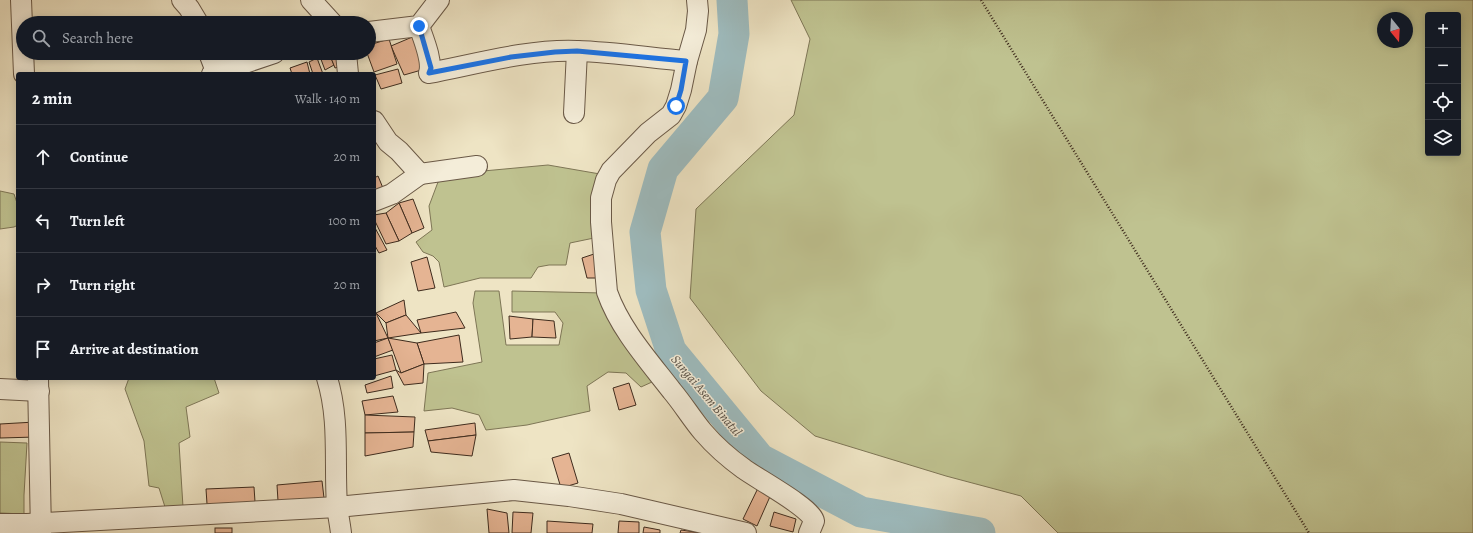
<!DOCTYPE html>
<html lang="en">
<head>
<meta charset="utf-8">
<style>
	:root { --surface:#171b24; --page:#20242c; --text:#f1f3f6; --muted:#9ea1a6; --line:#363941 }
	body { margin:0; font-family:Alegreya,serif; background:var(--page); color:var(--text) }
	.controls { position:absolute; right:12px; top:12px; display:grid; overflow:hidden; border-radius:4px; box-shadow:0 2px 10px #0003 }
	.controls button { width:36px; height:36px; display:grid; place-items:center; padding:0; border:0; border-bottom:1px solid var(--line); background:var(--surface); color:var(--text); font:20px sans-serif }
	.compass { position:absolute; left:1377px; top:12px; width:36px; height:36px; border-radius:50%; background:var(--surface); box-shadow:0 2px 10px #0003; rotate:162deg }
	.stop { position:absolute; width:12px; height:12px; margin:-9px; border:3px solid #1a73e8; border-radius:50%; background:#fff }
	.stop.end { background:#1a73e8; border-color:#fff; box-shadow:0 1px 4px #0008 }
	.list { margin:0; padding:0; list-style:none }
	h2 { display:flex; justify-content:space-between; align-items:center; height:52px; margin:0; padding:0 16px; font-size:17px }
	h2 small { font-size:13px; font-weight:400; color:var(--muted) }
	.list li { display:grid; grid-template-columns:26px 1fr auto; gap:12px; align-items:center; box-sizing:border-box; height:64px; padding:0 16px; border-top:1px solid var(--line) }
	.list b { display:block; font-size:15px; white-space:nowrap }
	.list em { font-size:13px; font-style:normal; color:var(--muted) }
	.icon { flex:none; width:22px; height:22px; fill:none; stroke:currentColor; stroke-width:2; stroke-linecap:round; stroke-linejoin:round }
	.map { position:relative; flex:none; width:1473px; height:533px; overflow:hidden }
	.search { position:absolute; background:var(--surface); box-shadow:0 2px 10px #0003; left:16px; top:16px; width:360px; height:44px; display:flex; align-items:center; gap:10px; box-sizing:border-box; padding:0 14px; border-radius:22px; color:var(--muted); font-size:15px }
	.panel { position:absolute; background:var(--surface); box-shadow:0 2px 10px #0003; left:16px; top:72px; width:360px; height:308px; border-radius:4px }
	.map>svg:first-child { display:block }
</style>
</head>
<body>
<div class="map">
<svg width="1473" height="533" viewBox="0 0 1473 533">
	<rect width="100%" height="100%" fill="#eee4c4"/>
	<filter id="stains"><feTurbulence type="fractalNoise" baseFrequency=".005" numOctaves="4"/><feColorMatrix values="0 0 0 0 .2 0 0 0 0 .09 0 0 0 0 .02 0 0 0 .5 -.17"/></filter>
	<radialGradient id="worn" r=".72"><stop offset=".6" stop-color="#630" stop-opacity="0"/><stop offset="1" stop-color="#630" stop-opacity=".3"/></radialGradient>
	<g fill="#bfc290" stroke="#7e7656" fill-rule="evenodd">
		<path d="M791 0H1473V533H1058L1021 496 946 476 815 436 761 391 690 298 696 209 794 115 810 39ZM1428 15H1458V153H1428ZM1383 18H1407V42H1383Z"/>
		<path d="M548 165 600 174 594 238 570 243 566 265H549L538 267 531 278H480L444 287 439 262 433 256 423 252 416 242 432 230 429 206 438 182 451 174Z"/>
		<path d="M0 191 14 194 18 206V225L14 227 0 229Z"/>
		<path d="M475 291H499L506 345H559L563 323 555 312H512V291L603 293 623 337 652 382 641 387 626 373 608 372 587 386 590 411 527 425 486 430 479 415 452 408 424 411 428 373 482 362 473 303Z"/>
		<path d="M129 378H214L219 393 186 407 190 437 179 443 183 507H165L159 488 149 486 144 441 125 389Z"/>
		<path d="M0 442 27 443 24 495V514L0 513Z"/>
	</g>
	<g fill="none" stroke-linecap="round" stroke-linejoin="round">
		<path stroke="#9ebcbf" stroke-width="31" d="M732 0 734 34 723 98 663 169 645 232 651 290 671 351 760 459 861 512 980 533"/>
	</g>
	<g fill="#e5b493" stroke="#3e2b1d">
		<path d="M417 35 425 69 404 75 391 46Z"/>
		<path d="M389 39 397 64 374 72 367 53H369V45Z"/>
		<path d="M304 53H329L334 65 325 70 319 54 307 58Z"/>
		<path d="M329 53H340L345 65 335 68Z"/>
		<path d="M317 58 323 74H313L309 62Z"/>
		<path d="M307 62 310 74H292L290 68Z"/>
		<path d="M398 69 402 83 381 89 375 75Z"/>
		<path d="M378 176 385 193 374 197V178Z"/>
		<path d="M413 199 424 228 412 233 399 203Z"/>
		<path d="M399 203 412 233 399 241 386 213Z"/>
		<path d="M386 213 399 241 386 244 374 219V215Z"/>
		<path d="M374 226 387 250 379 253 374 244Z"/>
		<path d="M603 251 598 278H587L582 258Z"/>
		<path d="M427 257 435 288 418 291 411 262Z"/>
		<path d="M404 300 406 315 386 323 376 313Z"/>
		<path d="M456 312 465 328 421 333 417 320Z"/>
		<path d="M376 313 388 338 374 341V314Z"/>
		<path d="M406 315 421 333 388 338 386 323Z"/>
		<path d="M509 316 533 319 532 337 510 339Z"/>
		<path d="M533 319 554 321 556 338 532 337Z"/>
		<path d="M459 335 463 362 424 364 417 343Z"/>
		<path d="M388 338 393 350 374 357V343Z"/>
		<path d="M388 338 417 343 424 364 401 373Z"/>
		<path d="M392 355 396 370 374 376V359Z"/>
		<path d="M424 364 423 383 404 385 396 370 401 373Z"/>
		<path d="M391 376 393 388 367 393 365 385Z"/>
		<path d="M629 383 636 405 619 410 613 388Z"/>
		<path d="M393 396 398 412 365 415 362 401Z"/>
		<path d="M365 415 415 417 414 432 365 433Z"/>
		<path d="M35 422 36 437 0 438V424Z"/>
		<path d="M475 423 476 435 428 441 425 430Z"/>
		<path d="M414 432 413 447 365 456V433Z"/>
		<path d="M476 435 472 456 431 452 428 441Z"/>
		<path d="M569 453 578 483 561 488 552 458Z"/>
		<path d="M322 481 324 498 278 501 277 485Z"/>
		<path d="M759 486 772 492 757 526 743 519Z"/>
		<path d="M254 487 255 502 207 504 206 489Z"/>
		<path d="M487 509 507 513 509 533H489Z"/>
		<path d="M513 512 533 513 531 533H512Z"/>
		<path d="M774 512 796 519 793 532 770 526Z"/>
		<path d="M547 521 593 524 592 533H547Z"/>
		<path d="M619 521 639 522V533H618Z"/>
		<path d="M644 527 660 530V533H643Z"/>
		<rect x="215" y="528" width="17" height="5"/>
		<path d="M681 530 702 533H680Z"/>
	</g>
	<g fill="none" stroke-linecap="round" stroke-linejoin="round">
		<g stroke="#6a5947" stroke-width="22">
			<g id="minor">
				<path d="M21 0 24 74"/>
				<path d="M182 0 189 8 198 23"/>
				<path d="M311 0 332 23"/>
				<path d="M697 0 698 11 696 30 687 61 681 90 676 106 671 115 648 133 611 171 606 180 601 198V222L607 292C620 329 648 360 672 391 683 404 692 419 703 432 715 446 730 459 744 469 756 478 813 509 814 521L809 533"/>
				<path d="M419 26C423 38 433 61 429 73 476 64 529 49 577 51 613 52 651 58 687 61"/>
				<path d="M369 32 419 26 439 0"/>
				<path d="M209 53 217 74"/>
				<path d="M346 53 348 74"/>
				<path d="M212 74 274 53"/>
				<path d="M574 113 577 51"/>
				<path d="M374 121 388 142 399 151 420 174 477 166"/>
				<path d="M374 201 392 194 420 174"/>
				<path d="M38 378 41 533"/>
				<path d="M327 378C340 420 334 463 337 506 338 515 340 524 341 533"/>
				<path d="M0 389 39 391"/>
				<path d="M0 524H27L337 507 514 490 569 496 621 504 746 533"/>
			</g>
		</g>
		<path stroke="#3e2b1d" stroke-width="2.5" stroke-dasharray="1 2" stroke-linecap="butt" d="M981 0 1309 533"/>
		<use href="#minor" stroke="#f4edd9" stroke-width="20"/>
	</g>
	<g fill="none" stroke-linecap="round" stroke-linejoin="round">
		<path stroke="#1a73e8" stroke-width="5" d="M419 26 431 68 429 73 511 57 555 52 577 51 686 61 681 90 676 106"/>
	</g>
	<g text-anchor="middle" stroke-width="3" stroke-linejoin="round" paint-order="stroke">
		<g font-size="13" font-style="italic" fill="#564f46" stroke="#f4edd9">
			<text transform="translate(707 395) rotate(50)" y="5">Sungai Asem Binatul</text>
		</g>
	</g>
	<rect width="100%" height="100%" filter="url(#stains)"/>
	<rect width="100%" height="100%" fill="url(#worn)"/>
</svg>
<div class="controls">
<button>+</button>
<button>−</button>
<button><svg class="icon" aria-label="locate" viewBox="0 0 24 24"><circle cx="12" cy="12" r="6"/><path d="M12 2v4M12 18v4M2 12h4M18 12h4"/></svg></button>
<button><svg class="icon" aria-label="layers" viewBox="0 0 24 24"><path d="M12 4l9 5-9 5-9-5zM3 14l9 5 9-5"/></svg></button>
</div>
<svg class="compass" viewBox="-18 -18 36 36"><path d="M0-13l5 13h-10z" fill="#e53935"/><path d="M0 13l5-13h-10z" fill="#9ea1a6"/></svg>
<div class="stop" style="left:676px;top:106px"></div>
<div class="stop end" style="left:419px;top:26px"></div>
<div class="search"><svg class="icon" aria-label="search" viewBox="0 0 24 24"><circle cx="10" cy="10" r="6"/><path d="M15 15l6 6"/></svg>Search here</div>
<section class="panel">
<h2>2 min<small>Walk · 140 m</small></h2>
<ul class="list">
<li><svg class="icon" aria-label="ahead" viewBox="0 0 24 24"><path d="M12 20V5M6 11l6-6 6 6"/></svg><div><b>Continue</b></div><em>20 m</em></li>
<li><svg class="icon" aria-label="left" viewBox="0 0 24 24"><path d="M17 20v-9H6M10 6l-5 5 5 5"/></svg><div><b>Turn left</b></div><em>100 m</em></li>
<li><svg class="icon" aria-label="right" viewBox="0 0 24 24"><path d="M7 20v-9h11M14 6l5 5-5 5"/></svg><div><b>Turn right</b></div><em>20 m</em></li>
<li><svg class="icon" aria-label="arrive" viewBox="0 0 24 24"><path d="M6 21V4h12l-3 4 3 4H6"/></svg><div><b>Arrive at destination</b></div></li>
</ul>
</section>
</div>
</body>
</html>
